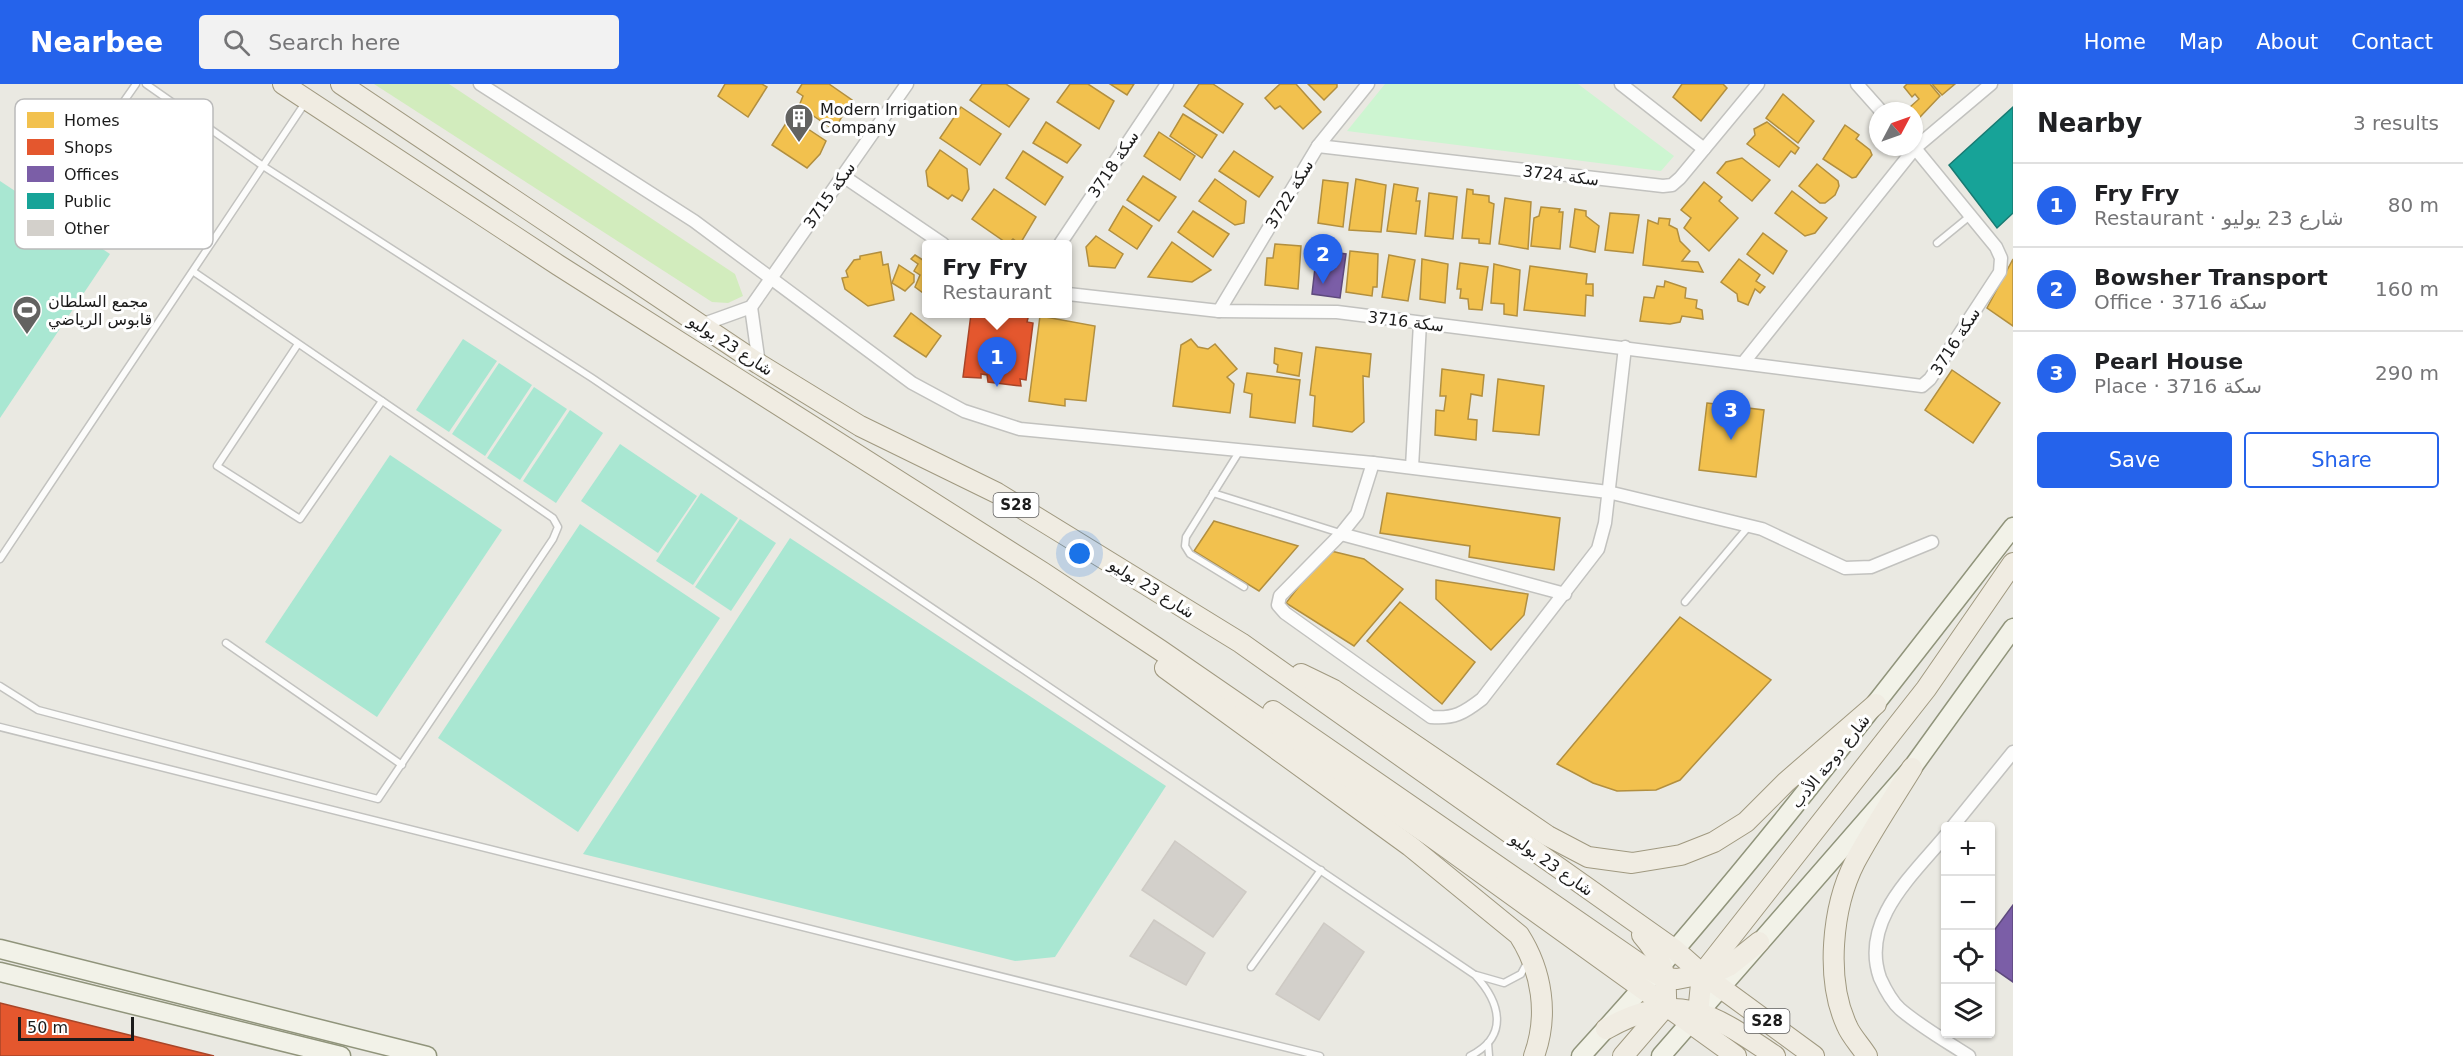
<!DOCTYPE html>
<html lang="en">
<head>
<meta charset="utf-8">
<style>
	:root { --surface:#fff; --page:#f2f2f2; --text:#202124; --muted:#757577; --line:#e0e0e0; --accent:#2563eb }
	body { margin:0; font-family:"DejaVu Sans","Noto Naskh Arabic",sans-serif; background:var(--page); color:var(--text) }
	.controls { position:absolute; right:18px; bottom:18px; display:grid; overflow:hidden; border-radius:6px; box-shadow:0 2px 4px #0004 }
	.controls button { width:54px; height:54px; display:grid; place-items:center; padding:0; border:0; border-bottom:2px solid var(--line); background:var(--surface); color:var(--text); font:30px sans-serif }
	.compass { position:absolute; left:1869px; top:18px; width:54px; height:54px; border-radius:50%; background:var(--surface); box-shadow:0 2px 4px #0004; rotate:49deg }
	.scale { position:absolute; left:18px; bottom:15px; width:116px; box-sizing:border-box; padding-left:6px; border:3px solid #1b1b1b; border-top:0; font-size:16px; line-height:21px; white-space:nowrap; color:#1b1b1b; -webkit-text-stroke:4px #fff; paint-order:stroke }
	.you { position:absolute; left:1080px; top:470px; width:21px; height:21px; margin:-15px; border:4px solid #fff; border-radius:50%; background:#1a73e8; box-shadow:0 0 0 9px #1a73e833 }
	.badge { display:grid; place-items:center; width:39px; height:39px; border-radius:50%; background:var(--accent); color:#fff; font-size:20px; font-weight:700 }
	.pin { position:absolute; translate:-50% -50px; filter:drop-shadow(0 2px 3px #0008) }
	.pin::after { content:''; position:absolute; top:32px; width:21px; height:18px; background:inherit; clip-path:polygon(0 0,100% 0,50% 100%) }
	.popup { position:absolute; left:922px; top:156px; width:150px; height:78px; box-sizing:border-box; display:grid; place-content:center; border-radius:6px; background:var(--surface); filter:drop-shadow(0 2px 4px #0005); font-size:20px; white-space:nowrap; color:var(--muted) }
	.popup b { font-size:22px; color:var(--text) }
	.popup::after { content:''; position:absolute; left:50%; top:100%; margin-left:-12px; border:12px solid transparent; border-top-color:var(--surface) }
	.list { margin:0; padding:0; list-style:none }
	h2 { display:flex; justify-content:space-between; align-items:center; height:78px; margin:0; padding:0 24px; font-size:26px }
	h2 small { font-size:20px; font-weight:400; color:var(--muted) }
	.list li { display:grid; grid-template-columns:39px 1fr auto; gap:18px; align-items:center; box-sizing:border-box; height:84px; padding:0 24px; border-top:2px solid var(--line) }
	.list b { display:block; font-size:22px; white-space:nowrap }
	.list p { margin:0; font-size:20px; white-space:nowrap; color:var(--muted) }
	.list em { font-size:20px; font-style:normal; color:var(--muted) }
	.actions { display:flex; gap:12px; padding:18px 24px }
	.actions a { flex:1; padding:14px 0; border:2px solid var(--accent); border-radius:6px; text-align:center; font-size:21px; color:var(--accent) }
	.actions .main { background:var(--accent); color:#fff }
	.icon { flex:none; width:33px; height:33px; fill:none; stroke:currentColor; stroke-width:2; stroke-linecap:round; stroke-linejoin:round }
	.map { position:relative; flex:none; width:2013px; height:972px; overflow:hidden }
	header { display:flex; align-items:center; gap:36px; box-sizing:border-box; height:84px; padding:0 30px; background:var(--accent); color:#fff }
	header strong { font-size:28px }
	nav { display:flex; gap:33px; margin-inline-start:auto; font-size:21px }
	.search { width:420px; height:54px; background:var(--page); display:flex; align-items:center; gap:15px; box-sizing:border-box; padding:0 21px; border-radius:6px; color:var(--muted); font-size:22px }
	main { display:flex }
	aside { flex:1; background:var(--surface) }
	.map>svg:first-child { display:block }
</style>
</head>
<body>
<header>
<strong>Nearbee</strong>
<div class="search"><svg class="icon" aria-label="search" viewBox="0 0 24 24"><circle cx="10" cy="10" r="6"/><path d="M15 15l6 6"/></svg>Search here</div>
<nav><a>Home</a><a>Map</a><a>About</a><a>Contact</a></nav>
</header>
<main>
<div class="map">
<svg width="2013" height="972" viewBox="0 0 2013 972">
	<rect width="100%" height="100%" fill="#eae9e2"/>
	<path fill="#d2ecbd" d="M374 0H449L735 190 743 212 728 219 712 218Z"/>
	<path fill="#cdf5d1" d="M1385 0H1578L1674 72 1661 87 1347 47Z"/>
	<g fill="#a9e7d2">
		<path d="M0 97 110 170 0 334Z"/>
		<path d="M463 255 497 277 449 348 416 326Z"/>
		<path d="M499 279 532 301 485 372 452 350Z"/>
		<path d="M534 303 567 325 520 396 487 374Z"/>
		<path d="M570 326 603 349 556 419 523 397Z"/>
		<path d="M620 360 697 412 658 469 581 417Z"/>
		<path d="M390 371 502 446 377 633 265 558Z"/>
		<path d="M701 409 738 434 693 501 656 477Z"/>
		<path d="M740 435 776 459 731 527 695 503Z"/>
		<path d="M580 440 720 534 578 748 438 654Z"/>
		<path d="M790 454 1166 702 1055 873 1015 877 583 770Z"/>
	</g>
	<g fill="#f2c14e" stroke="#b28f3f" stroke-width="1.5">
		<path d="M725 0H762L767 3 748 33 718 12Z"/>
		<path d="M802 0H829L852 16 834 46 799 22 803 12 797 8Z"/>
		<path d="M982 0H1006L1029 15 1009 43 970 16Z"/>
		<path d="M1070 0H1088L1114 17 1099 45 1057 18Z"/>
		<path d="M1110 0H1134L1127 11Z"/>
		<path d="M1199 0H1213L1243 20 1223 49 1184 22Z"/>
		<path d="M1280 0H1296L1321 28 1303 45 1280 22 1275 25 1265 14Z"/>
		<path d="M1308 0H1337V3L1324 16Z"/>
		<path d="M1682 0H1723L1727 4 1701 37 1673 13Z"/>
		<path d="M1907 0H1930L1940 12 1919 34 1910 23 1919 15 1915 10 1912 13 1904 3Z"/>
		<path d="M1932 0H1955L1942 11Z"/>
		<path d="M1783 10 1814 37 1798 59 1766 34Z"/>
		<path d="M961 23 1001 50 980 81 940 54Z"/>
		<path d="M1183 30 1217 51 1202 74 1170 52Z"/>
		<path d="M790 33 826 57 820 70 807 84 772 61Z"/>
		<path d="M1046 38 1081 61 1067 79 1033 59Z"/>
		<path d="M1767 38 1799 64 1795 70 1791 67 1779 83 1747 60 1755 51 1754 45Z"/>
		<path d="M1845 41 1859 51 1856 55 1870 66 1872 71 1856 93 1852 94 1823 75Z"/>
		<path d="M1159 48 1195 72 1180 96 1144 72Z"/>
		<path d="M940 66 967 85 969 105 962 117 952 111 948 115 928 102 926 87Z"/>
		<path d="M1023 67 1063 93 1045 121 1006 94Z"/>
		<path d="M1234 67 1273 93 1259 113 1219 87Z"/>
		<path d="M1742 74 1770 96 1752 117 1717 89 1726 78Z"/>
		<path d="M1817 80 1838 97 1839 102 1835 111 1825 119H1820L1799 102Z"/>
		<path d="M1143 92 1176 113 1159 137 1127 116Z"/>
		<path d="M1215 95 1246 117 1244 139 1235 141 1199 117Z"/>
		<path d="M1356 95 1386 101 1381 148 1349 146Z"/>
		<path d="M1323 96 1348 99 1343 143 1318 139Z"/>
		<path d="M1704 98 1722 113 1719 117 1738 134 1709 167 1684 144 1691 134 1681 126Z"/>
		<path d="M1394 100 1418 104 1416 117H1420L1416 150 1387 147Z"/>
		<path d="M994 105 1036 133 1020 160 1013 155 1008 160 972 135Z"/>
		<path d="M1467 105 1473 106V110L1489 112V118L1494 120 1490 160 1479 159V155L1462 154Z"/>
		<path d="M1792 107 1827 134 1815 149 1805 152 1775 129Z"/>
		<path d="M1429 109 1457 113 1453 155 1425 152Z"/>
		<path d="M1505 114 1531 118 1528 165 1499 160Z"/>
		<path d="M1123 122 1152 142 1137 165 1109 146Z"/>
		<path d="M1541 123 1560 125 1559 128H1563L1560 165 1531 162 1534 134 1539 132Z"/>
		<path d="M1575 125 1586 127V132L1599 142 1595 168 1570 163Z"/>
		<path d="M1193 127 1229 150 1213 173 1178 148Z"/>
		<path d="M1610 129 1639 131 1633 169 1605 166Z"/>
		<path d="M1659 134 1670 135 1669 141 1677 145 1680 157 1690 167 1682 177 1698 178 1703 188 1643 181 1648 136 1658 140Z"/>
		<path d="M1763 149 1787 167 1773 190 1747 170Z"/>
		<path d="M1096 152 1123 170 1115 184 1089 182 1086 163Z"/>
		<path d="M1172 158 1211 186 1192 198 1148 193Z"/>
		<path d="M1275 160 1301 162 1298 205 1265 201 1267 174H1273Z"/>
		<path d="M1350 167 1378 170 1377 203H1373L1372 212 1346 208Z"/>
		<path d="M881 168 883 181 888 180 894 216 868 222 845 205 842 194 848 193 846 187 854 176 860 175V172Z"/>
		<path d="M915 171 926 178V204L923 209 915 203 920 191 914 187 918 180 911 175Z"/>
		<path d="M1389 171 1415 176 1408 217 1382 213Z"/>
		<path d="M1422 175 1448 180 1445 219 1420 215Z"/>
		<path d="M1739 175 1760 191 1756 197 1765 203 1760 209 1755 205 1748 221 1738 217 1737 210 1721 198Z"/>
		<path d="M2013 175V242L1987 224Z"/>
		<path d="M1460 179 1488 183 1482 226 1469 225 1468 215 1460 214 1461 205H1457Z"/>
		<path d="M1494 180 1520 186 1517 232 1504 230V220L1491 219Z"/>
		<path d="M899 181 914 191V198L905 207 892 199Z"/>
		<path d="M1530 182 1587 190 1586 200H1593V212L1586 211 1585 232 1524 226Z"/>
		<path d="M1665 197 1686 204 1685 214 1697 216 1696 224 1702 226 1703 235 1682 232 1680 238 1670 240 1640 237 1644 213 1654 214 1657 202 1664 203Z"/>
		<path d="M911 229 941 252 926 273 894 252Z"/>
		<path d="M1040 232 1095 242 1086 317 1065 315V322L1029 317Z"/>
		<path d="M1191 255 1198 263 1208 265 1215 260 1237 285 1227 293 1234 300 1230 329 1173 322 1181 261Z"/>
		<path d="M1316 263 1371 270 1369 293 1363 292 1364 338 1352 348 1313 342 1315 312 1310 311Z"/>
		<path d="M1275 264 1302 269 1299 292 1277 288 1278 281 1274 279Z"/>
		<path d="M1442 285 1484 291 1482 312 1471 310 1468 335 1477 336 1476 356 1435 351 1436 326 1444 327 1446 312H1440Z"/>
		<path d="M1952 286 2000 319 1973 359 1925 326Z"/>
		<path d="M1247 289 1300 296 1295 339 1250 333 1252 310 1244 308Z"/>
		<path d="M1498 295 1544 302 1539 351 1493 347Z"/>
		<path d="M1707 319 1764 326 1756 393 1699 386Z"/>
		<path d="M1387 409 1560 434 1554 486 1469 473 1470 462 1380 449Z"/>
		<path d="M1214 437 1298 462 1259 507 1194 467Z"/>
		<path d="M1327 466 1364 475 1403 505 1354 562 1286 519Z"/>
		<path d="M1436 496 1528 510 1524 531 1491 566 1436 515Z"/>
		<path d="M1400 518 1475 578 1442 620 1367 557Z"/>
		<path d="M1680 533 1771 596 1680 696 1656 706 1617 707 1593 699 1557 680Z"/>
	</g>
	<g fill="#e4572e" stroke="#a84528" stroke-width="1.5">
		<path d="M971 230H987L988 234H994L995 230H1029L1027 238 1033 239 1026 296 1020 295 1021 302 988 298 987 291 981 290V294L963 293Z"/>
		<path d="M0 919 214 972H0Z"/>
	</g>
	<g fill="#7b5ea7" stroke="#5e4a7d" stroke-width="1.5">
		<path d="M1317 166 1346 170 1340 214 1312 210Z"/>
		<path d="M2013 821V898L1990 882V852Z"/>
	</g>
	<path fill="#17a398" stroke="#187a72" stroke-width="1.5" d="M2013 23V129L1997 144 1949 81Z"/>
	<g fill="#d3d0cb" stroke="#cecac4" stroke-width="1.5">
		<path d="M1175 757 1246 808 1213 853 1142 806Z"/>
		<path d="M1154 836 1205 869 1186 901 1130 872Z"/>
		<path d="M1324 839 1364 868 1319 936 1276 910Z"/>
	</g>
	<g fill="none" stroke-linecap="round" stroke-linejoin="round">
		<g stroke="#c2c2bf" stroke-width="9">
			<g id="lane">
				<path d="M146 0 263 82 592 294 1475 891C1500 918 1510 952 1470 972"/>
				<path d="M108 40 136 0"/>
				<path d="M1937 159 1970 132"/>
				<path d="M298 260 217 382 300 435 382 317"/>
				<path d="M1239 368 1186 453 1185 462 1190 470 1244 503"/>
				<path d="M1213 409 1340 449"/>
				<path d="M0 475 305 19"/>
				<path d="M1685 518 1749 442"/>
				<path d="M226 559 402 681"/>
				<path d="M0 602 38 626 378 715 553 455 558 443 553 434 194 188"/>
				<path d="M0 643 1320 972"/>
				<path d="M1251 883 1321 786"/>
				<path d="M1476 891 1504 899 1521 890 1527 879"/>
				<path d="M1488 959 1489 972"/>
			</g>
		</g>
		<g stroke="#c2c2bf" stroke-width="15">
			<g id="street">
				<path d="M480 0 694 137 912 299 964 327 1020 345 1373 379 1608 408 1762 445 1845 484 1871 483 1932 458"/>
				<path d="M1621 0 1704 65"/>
				<path d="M1857 0 1881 27"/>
				<path d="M1318 62 1663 102 1672 101 1680 94 1758 0"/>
				<path d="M843 92 943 160"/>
				<path d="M1060 160 1167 0"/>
				<path d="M1068 210 1219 227 1337 228 1922 302 1930 295 2000 188 2001 174 1996 163 1914 63"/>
				<path d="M751 223 759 280"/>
				<path d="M1219 227 1318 62 1368 0"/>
				<path d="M701 241 751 223 907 0"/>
				<path d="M1744 278 1915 64 1991 0"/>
				<path d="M1373 379 1357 430 1341 450 1565 510"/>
				<path d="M1412 383 1420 239"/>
				<path d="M1341 450 1280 512 1278 521 1285 529 1431 633C1454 635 1464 629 1482 615L1598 465 1605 439 1625 263"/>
				<path d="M1953 742 2013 668"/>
				<path d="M1946 751C1912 792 1860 837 1880 894 1885 905 1891 917 1900 925 1921 943 1946 957 1969 972"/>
			</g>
		</g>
		<g stroke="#90947b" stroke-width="21">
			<g id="secondary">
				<path d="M0 865 427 972"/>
				<path d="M0 888 341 972"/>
				<path d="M1581 972C1735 804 1873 623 2013 443"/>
				<path d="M1661 972 1912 684 2013 544"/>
			</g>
		</g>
		<g stroke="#a09980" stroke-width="22">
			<g id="primary">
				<path d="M283 0 558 181 1042 488 1160 566 1429 751 1736 972"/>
				<path d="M341 0 759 280 860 342 997 409 1241 559 1675 866 1702 890 1814 972"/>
				<path d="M1165 584 1410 762 1519 851C1542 887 1549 931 1534 972"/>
				<path d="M1301 590 1334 606 1548 752 1588 773 1632 779 1681 771 1714 758 1746 738 1786 698 1876 620"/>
				<path d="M1273 627 1644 883 1665 894 1677 895 1718 887 1729 882 1759 858"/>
				<path d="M1606 945C1677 904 1714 931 1775 972"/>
				<path d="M1710 950 1698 929 1702 890 1926 605 2013 479"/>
				<path d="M1623 972 1666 922C1667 890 1663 875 1642 851"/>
				<path d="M1867 972C1861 962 1851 952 1847 942 1825 895 1832 823 1855 778 1872 746 1893 715 1912 684"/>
			</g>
		</g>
		<use href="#lane" stroke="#fcfcfb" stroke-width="6"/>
		<use href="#street" stroke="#fcfcfb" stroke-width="12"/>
		<use href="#secondary" stroke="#f2f2e8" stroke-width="18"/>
		<use href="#primary" stroke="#f0ece2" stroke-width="20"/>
	</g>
	<defs>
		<g id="building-pin" transform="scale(1.5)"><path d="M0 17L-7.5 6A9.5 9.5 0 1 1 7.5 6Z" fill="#636361" stroke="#fff"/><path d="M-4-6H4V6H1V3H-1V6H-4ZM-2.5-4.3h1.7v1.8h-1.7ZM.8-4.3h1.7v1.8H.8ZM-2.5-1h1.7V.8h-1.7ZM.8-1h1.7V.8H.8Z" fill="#fff"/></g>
		<g id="stadium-pin" transform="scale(1.5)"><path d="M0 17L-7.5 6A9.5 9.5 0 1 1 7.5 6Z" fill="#636361" stroke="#fff"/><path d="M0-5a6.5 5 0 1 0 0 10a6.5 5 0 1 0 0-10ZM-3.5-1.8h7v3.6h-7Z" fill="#fff"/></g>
	</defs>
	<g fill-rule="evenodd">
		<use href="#building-pin" x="799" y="34"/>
		<use href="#stadium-pin" x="27" y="226"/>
	</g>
	<g text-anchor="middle" stroke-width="6" stroke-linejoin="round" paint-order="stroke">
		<g fill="#fff" stroke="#5f5f5f" stroke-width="1.5">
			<rect x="993.5" y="409" width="45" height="24" rx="4.5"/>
			<rect x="1744.5" y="925" width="45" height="24" rx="4.5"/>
		</g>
		<g font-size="15" font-weight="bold" fill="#1b1b1b">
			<text x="1016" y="426">S28</text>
			<text x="1767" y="942">S28</text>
		</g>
		<g font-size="16" fill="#1b1b1b" stroke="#fff" text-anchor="start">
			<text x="820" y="31">Modern Irrigation<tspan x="820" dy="18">Company</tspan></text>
			<text x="48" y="223">مجمع السلطان<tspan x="48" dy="18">قابوس الرياضي</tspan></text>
		</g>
		<g font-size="16" fill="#1b1b1b" stroke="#fff">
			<text transform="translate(1113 80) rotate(-56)" y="6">سكة 3718</text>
			<text transform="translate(1561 91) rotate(7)" y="6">سكة 3724</text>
			<text transform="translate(1289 110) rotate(-59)" y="6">سكة 3722</text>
			<text transform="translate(829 111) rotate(-55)" y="6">سكة 3715</text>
			<text transform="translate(1406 237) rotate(7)" y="6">سكة 3716</text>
			<text transform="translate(1955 257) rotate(-57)" y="6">سكة 3716</text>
			<text transform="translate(731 261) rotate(33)" y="6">شارع 23 يوليو</text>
			<text transform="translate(1152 504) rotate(32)" y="6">شارع 23 يوليو</text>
			<text transform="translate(1830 677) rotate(-51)" y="6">شارع دوحة الأدب</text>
			<text transform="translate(1552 780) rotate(35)" y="6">شارع 23 يوليو</text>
		</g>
	</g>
	<rect x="15" y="15" width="198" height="150" rx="9" fill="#fff" stroke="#bbb" stroke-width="1.5"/>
	<rect x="27" y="28" width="27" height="16" fill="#f2c14e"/>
	<rect x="27" y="55" width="27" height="16" fill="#e4572e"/>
	<rect x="27" y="82" width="27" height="16" fill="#7b5ea7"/>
	<rect x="27" y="109" width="27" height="16" fill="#17a398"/>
	<rect x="27" y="136" width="27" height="16" fill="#d3d0cb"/>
	<g font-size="16" fill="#1b1b1b">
		<text x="64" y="42">Homes</text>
		<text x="64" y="69">Shops</text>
		<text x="64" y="96">Offices</text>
		<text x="64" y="123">Public</text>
		<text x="64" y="150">Other</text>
	</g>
</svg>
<div class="controls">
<button>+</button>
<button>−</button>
<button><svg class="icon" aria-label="locate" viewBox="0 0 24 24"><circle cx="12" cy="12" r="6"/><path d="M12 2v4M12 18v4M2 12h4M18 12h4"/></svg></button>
<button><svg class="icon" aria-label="layers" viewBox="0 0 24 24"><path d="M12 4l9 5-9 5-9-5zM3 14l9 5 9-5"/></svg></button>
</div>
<svg class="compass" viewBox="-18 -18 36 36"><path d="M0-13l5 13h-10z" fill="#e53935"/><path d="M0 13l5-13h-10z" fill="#757577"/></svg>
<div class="scale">50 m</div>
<div class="you"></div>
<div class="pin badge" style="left:997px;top:303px">1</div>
<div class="popup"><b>Fry Fry</b>Restaurant</div>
<div class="pin badge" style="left:1323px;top:200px">2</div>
<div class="pin badge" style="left:1731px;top:356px">3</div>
</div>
<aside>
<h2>Nearby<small>3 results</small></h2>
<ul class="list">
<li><span class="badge">1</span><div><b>Fry Fry</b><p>Restaurant · شارع 23 يوليو</p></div><em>80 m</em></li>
<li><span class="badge">2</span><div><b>Bowsher Transport</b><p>Office · سكة 3716</p></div><em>160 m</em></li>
<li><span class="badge">3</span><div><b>Pearl House</b><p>Place · سكة 3716</p></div><em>290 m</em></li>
</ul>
<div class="actions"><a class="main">Save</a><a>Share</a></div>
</aside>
</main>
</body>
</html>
